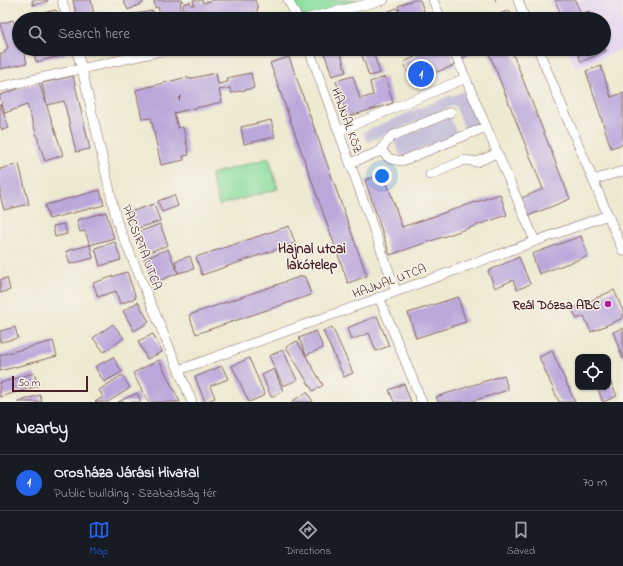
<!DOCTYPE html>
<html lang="en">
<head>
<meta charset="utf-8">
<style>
	:root { --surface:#171b24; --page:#242831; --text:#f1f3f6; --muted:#9ea1a6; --line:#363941; --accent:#2563eb }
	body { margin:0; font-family:"Indie Flower",sans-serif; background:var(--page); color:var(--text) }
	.controls { position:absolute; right:12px; bottom:12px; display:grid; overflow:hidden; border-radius:8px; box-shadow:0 1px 3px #0004 }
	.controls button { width:36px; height:36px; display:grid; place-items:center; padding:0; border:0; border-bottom:1px solid var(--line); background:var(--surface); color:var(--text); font:20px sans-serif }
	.scale { position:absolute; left:12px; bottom:10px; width:76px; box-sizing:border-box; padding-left:4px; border:2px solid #4a1f2b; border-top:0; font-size:11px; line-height:14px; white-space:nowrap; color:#4a1f2b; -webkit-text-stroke:3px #f7f3e8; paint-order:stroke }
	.you { position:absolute; left:382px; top:176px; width:14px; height:14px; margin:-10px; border:3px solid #fff; border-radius:50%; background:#1a73e8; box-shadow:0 0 0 6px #1a73e833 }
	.badge { display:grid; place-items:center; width:26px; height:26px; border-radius:50%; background:var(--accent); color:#fff; font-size:13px; font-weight:700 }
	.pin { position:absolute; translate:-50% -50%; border:2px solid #fff; box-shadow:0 1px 4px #0006 }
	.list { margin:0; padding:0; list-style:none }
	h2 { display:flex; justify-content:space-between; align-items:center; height:52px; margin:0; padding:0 16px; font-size:17px }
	h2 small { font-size:13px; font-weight:400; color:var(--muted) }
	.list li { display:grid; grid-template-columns:26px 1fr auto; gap:12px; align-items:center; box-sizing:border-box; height:56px; padding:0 16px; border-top:1px solid var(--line) }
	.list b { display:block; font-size:15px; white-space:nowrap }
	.list p { margin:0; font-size:13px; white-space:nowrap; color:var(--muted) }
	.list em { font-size:13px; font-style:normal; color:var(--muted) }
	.icon { flex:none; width:22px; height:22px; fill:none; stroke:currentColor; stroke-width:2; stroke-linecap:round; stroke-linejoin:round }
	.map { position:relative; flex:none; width:623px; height:402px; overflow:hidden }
	.search { position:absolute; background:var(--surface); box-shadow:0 1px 3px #0004; left:12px; right:12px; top:12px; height:44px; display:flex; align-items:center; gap:10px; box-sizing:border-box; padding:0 14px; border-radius:22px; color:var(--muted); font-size:15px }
	.sheet { height:108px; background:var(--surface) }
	nav { display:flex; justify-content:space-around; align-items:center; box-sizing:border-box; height:56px; border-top:1px solid var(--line); background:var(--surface); font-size:11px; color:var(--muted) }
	nav a { display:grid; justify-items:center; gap:2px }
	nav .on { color:var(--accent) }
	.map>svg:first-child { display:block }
</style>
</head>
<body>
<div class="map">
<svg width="623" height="402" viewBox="0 0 623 402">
	<rect width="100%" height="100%" fill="#f7f3e8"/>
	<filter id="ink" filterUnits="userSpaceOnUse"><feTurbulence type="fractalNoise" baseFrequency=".025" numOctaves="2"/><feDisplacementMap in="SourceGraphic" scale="8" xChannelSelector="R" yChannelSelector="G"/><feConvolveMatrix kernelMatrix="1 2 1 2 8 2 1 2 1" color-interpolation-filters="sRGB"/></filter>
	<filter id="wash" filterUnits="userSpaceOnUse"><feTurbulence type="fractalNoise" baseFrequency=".012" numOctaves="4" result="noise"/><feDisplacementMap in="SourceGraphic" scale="16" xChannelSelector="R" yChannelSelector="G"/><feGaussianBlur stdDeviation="0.9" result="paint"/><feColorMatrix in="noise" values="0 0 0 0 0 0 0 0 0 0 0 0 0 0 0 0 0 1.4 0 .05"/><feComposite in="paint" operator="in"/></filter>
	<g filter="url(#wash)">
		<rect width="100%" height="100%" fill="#eee9d1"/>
		<path fill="#e4d3f1" d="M549 0H623V49L575 68 567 49H604V19H556Z"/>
		<g fill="#c6c0d9">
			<path d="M467 90 479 124 465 130 455 105 367 142 363 132 451 95 454 103 452 96Z"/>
			<path d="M450 117 457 134 401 157 394 140Z"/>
		</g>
		<g fill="#8bdea0" stroke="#6a7e66">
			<path d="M288 0H382L304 19Z"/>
			<path d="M269 158 278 189 219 205 211 174Z"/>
		</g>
		<g id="blocks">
			<g fill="#bca7db">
				<path d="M32 0H48V1L33 5Z"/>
				<path d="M73 0H91L95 19H77Z"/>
				<path d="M123 0H142L143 3 128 10Z"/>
				<path d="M154 0H183V1L180 2 183 19H161L158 7 155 8Z"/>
				<path d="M193 0H202L203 3 214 0H255L258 8 256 14 229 19H186L183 4 190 2 191 5H194Z"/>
				<path d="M413 0H420L427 19H403L398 6Z"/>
				<path d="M555 0H575L581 14 589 11 592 19H563Z"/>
				<path d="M397 8 401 19H369Z"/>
				<path d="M56 10 58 19H39L38 14Z"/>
				<path d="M509 10 513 19H488Z"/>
				<path d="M153 11 155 19H129L128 15Z"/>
				<path d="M13 20 18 34H19V49H28V52H24L27 63 0 69V54L5 53V50L8 48 0 24Z"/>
				<path d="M33 49H65L66 53 64 55 36 62Z"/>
				<path d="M323 49H346L340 51 346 72 332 76Z"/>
				<path d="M360 49H372L380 73 369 76Z"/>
				<path d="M415 49H449L455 65 411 82 404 62 417 56Z"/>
				<path d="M458 49H482L462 58Z"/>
				<path d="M500 49H511L570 199 528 216 521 198 543 189 489 53Z"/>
				<path d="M576 49H605L606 51 581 62Z"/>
				<path d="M289 57 367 276 348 283 270 63Z"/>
				<path d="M601 66 611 97 623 93V144L611 148 586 71Z"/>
				<path d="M216 73 218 84 228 82 227 78 251 73 254 88 231 93 230 88 219 90 222 102 174 113 178 128 183 127 189 155 183 156 184 160 161 165 151 118 142 119 136 90 187 77 188 79Z"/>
				<path d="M73 76 90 149 76 152 64 101 47 105 42 83Z"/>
				<path d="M353 76 360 99 373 95 370 82 385 77 393 103 347 117 336 81Z"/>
				<path d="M39 82 63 155 45 161 27 105 5 113 0 98V95Z"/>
				<path d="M0 104 9 128 2 130 0 126Z"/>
				<path d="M271 120 275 137 244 144 241 127Z"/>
				<path d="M19 164 29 204 4 210 0 195V169Z"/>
				<path d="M384 174 402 227 500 194 507 215 390 255 365 180Z"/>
				<path d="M100 190 104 205 49 219 45 205Z"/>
				<path d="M174 195 178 206 162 212 158 201Z"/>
				<path d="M154 204 160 221 136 229 130 212Z"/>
				<path d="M106 212 114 238 90 245 85 231 80 232 77 220Z"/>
				<path d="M64 224 67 234 55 237 53 226Z"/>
				<path d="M160 224 168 245 144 254 136 233Z"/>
				<path d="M289 226 295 243 202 275 196 257Z"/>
				<path d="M581 236 588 256 539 274 532 254Z"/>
				<path d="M115 242 121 260 100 266 95 248Z"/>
				<path d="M90 245 93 258 70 264 66 251Z"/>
				<path d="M168 249 178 273 154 283 144 259Z"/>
				<path d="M190 256 194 269 178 273 175 261Z"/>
				<path d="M519 257 530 284 517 290 513 280 495 288 488 271Z"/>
				<path d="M127 272 136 298 120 304 116 291 98 297 93 283Z"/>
				<path d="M302 276 305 277 311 295 196 334 189 315Z"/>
				<path d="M7 278 10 290 0 293V280Z"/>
				<path d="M614 290 623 311V318L591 332 584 316 577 319 572 309Z"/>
				<path d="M458 297 466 322 416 338 408 313Z"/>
				<path d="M138 302 149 322 134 331 123 311Z"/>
				<path d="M377 316 389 346 376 351 369 333 351 340 347 328Z"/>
				<path d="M113 324 124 338 104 352 93 338Z"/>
				<path d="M15 327 18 338 0 342V331Z"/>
				<path d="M332 327 353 373 344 377 323 331Z"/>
				<path d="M623 328V359L613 332Z"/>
				<path d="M316 331 323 348 306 355 299 338Z"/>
				<path d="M153 334 162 352 147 359 138 341Z"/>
				<path d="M53 341 57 356 0 371V355Z"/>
				<path d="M297 341 323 385 313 391 286 347Z"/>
				<path d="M283 350 297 380 283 386 269 356Z"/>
				<path d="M552 351 575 402H559L539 357Z"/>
				<path d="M113 357 122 372 104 382 95 367Z"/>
				<path d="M249 358 265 395 249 402 232 366Z"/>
				<path d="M159 360 180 402H148L133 373Z"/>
				<path d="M222 366 228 379 210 386 215 398 205 402 195 377Z"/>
				<path d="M274 369 283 391 271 397 262 375Z"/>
				<path d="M34 373 38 386 0 397V383Z"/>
				<path d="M122 375 130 388 108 402H95L103 397 99 390Z"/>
				<path d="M504 375 508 390 470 402H438L436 397Z"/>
				<path d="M608 376 617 396 603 402 597 387H608Z"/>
				<path d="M404 384 411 402H394L389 390Z"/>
				<path d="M307 392 313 402H291Z"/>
				<path d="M137 393 141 402H118Z"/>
				<path d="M40 395 42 402H17Z"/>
			</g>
		</g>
	</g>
	<g filter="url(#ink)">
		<use href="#blocks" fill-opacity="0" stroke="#836665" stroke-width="1"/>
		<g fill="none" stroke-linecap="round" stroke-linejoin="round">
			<g stroke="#836665" stroke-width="10">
				<g id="minor">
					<path d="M62 0 67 19"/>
					<path d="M288 0 298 19"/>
					<path d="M433 0 441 19"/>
					<path d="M518 0 525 19"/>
					<path d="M304 19 384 0"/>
					<path d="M76 49 82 69 117 222 192 402"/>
					<path d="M309 49 396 291"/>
					<path d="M453 49 535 241"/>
					<path d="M538 49 623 251"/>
					<path d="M0 87 170 49"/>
					<path d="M339 131 466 78"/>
					<path d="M381 151 384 145 392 136 451 112"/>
					<path d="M350 163 381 151 390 159 402 161 486 127"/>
					<path d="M430 175 465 160 477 162 497 153"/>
					<path d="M593 180 623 171"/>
					<path d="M379 297 422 402"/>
					<path d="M179 370 608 215"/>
				</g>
			</g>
			<path stroke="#836665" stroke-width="2" stroke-dasharray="1 3" stroke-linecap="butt" d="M495 0H496"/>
			<use href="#minor" stroke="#fff" stroke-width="9"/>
		</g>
	</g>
	<circle fill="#b5179e" stroke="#f7f3e8" stroke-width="1.5" cx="608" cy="304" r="4"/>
	<g text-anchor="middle" stroke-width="3" stroke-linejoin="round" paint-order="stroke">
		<g font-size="11" fill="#664157">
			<text x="179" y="101">1</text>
		</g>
		<g font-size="13" fill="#4a1f2b" stroke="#f7f3e8">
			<text transform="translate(348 120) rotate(70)" y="5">HAJNAL KÖZ</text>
			<text transform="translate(143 247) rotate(69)" y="5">PACSIRTA UTCA</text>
			<text transform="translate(389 280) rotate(-20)" y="5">HAJNAL UTCA</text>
		</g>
		<g font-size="13" font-weight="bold" fill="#4a1f2b" stroke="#f7f3e8" text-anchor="end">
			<text x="600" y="309">Reál Dózsa ABC</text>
		</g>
		<g font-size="14" font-weight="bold" fill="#4a1f2b" stroke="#f7f3e8">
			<text x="312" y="253">Hajnal utcai<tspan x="312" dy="16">lakótelep</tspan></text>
		</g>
	</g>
</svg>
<div class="controls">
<button><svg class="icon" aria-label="locate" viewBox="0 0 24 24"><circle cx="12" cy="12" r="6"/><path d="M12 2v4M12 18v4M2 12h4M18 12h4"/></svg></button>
</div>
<div class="scale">50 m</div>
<div class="you"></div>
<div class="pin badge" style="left:421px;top:74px">1</div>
<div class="search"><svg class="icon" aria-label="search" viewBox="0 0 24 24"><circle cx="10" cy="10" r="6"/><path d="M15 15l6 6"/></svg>Search here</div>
</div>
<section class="sheet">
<h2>Nearby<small></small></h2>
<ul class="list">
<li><span class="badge">1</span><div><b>Orosháza Járási Hivatal</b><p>Public building · Szabadság tér</p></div><em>70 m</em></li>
</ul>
</section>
<nav>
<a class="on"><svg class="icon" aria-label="map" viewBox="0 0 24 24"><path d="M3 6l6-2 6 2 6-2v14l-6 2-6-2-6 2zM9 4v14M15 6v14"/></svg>Map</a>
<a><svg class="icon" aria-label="directions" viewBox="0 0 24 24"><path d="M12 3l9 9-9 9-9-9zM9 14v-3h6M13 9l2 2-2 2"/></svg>Directions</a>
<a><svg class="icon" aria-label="saved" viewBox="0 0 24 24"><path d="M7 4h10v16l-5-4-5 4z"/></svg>Saved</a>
</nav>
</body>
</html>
